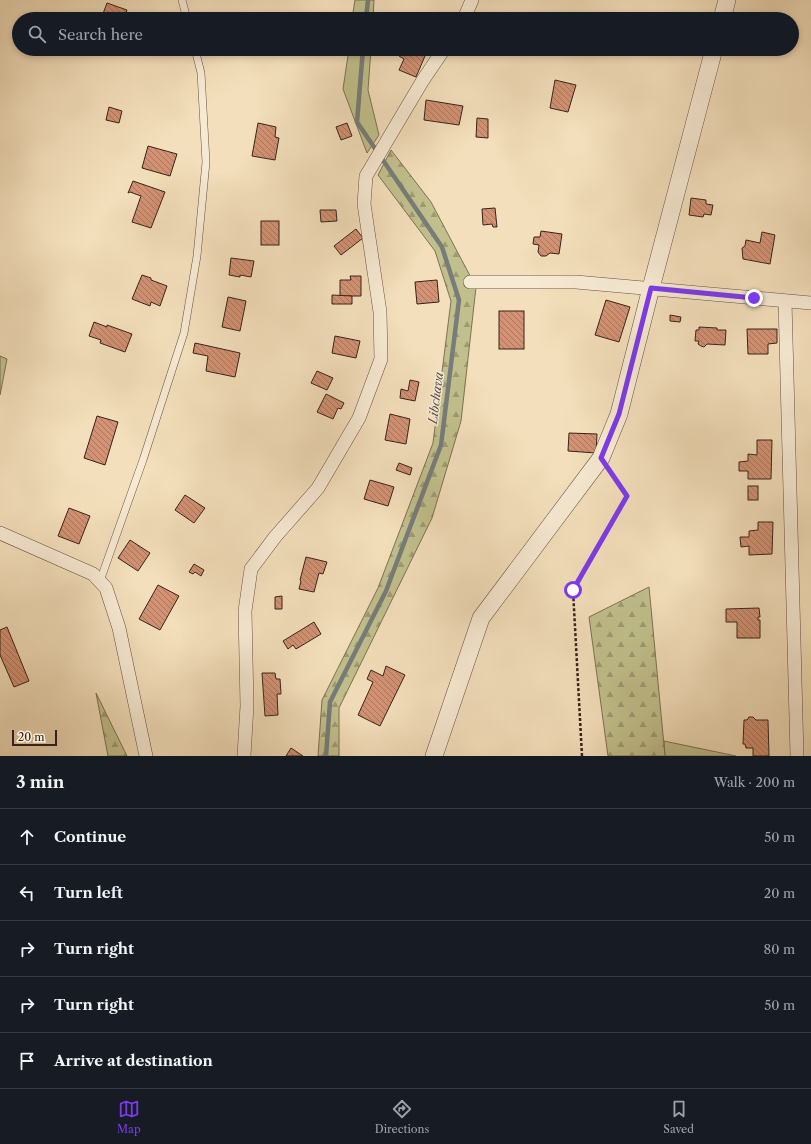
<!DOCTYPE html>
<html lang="en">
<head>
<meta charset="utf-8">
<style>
	:root { --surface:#171b24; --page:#242831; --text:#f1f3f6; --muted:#9ea1a6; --line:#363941; --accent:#7c3aed }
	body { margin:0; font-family:"Libre Caslon Text",serif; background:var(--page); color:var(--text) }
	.scale { position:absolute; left:12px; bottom:10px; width:45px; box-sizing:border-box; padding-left:4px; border:2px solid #38221b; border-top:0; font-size:11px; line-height:14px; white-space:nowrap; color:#38221b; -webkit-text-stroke:3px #f7ead3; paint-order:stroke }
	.stop { position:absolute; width:12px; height:12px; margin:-9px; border:3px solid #7c3aed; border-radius:50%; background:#fff }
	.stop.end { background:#7c3aed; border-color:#fff; box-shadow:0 1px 4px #0008 }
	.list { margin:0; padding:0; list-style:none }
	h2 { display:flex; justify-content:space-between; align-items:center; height:52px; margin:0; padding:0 16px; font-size:17px }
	h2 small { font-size:13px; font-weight:400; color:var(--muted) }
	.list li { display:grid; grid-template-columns:26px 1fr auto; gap:12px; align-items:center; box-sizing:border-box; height:56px; padding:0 16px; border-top:1px solid var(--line) }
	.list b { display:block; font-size:15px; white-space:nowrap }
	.list em { font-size:13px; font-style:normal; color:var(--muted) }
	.icon { flex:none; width:22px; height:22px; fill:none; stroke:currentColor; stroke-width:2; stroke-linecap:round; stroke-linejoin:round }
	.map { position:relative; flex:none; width:811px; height:756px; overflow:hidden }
	.search { position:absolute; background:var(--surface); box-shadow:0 2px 6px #0003; left:12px; right:12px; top:12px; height:44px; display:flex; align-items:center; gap:10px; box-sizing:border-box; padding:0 14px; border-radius:22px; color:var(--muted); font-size:15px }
	.sheet { height:332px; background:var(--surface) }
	nav { display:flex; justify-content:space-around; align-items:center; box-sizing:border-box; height:56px; border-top:1px solid var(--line); background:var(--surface); font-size:11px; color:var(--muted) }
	nav a { display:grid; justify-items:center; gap:2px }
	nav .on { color:var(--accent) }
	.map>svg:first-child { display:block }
</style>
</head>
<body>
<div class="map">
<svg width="811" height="756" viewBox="0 0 811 756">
	<defs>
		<pattern id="forest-firs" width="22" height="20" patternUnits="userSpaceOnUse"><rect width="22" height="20" fill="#c1c08c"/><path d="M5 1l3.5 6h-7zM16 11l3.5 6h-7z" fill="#9e9c72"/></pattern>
		<pattern id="building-back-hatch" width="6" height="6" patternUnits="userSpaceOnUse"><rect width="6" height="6" fill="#d29273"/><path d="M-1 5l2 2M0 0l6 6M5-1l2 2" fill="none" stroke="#ab775e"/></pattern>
	</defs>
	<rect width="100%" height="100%" fill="#f3dfbb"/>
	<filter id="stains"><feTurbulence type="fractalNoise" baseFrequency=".005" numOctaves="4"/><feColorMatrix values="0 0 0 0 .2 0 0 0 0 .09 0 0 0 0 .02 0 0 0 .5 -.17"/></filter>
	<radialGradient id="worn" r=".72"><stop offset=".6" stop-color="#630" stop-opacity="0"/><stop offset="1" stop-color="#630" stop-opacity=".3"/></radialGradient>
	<g fill="#c1c08c" stroke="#7c7154">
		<path d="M355 0H374L373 19H352Z"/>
		<path d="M349 49H371L368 90 379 135 367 153 343 89Z"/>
		<path d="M0 356 7 359 0 395Z"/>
		<path d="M664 741 736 756H665Z"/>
	</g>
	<g fill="url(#forest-firs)" stroke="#7c7154">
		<path d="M391 150 431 202 476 287 461 421 432 518 339 708V756H318L322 700 378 588 433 443 451 301 435 251 378 175Z"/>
		<path d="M649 587 665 756H608L589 617Z"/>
		<path d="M96 693 127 756H108Z"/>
	</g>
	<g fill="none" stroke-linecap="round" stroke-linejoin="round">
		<g stroke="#767d7a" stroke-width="4.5">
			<path d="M366 19 368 0"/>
			<path d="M326 756 330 702 386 591 441 445 459 300 442 247 357 122 363 49"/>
		</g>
	</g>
	<g fill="url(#building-back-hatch)" stroke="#38221b">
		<path d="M107 3 127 10 124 19H101Z"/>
		<path d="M402 49H428L416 77 399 70 404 59 399 56Z"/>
		<path d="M555 80 576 85 568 112 550 108Z"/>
		<path d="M426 100 463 106 459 125 424 120Z"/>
		<path d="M109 107 122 111 119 123 106 120Z"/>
		<path d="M477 118 488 119V138L476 137Z"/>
		<path d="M258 123 276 127 275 137 279 138 275 160 252 156Z"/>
		<path d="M347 123 352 136 341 140 336 127Z"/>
		<path d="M148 146 177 154 170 176 142 168Z"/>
		<path d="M133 181 165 192 151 228 132 222 141 196 130 192 128 193Z"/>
		<path d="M691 198 706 200V204L713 205 711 215 704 214 703 217 689 215Z"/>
		<path d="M495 208 497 227H493L492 224 483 225 482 209Z"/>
		<path d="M320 210H336L337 221 321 222Z"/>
		<rect x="261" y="221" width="18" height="24"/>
		<path d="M356 229 363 238 341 255 334 246Z"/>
		<path d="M541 231 562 234 559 254 550 253 546 256H541L538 252 539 245 533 244 534 237H540Z"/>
		<path d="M762 232 775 235 770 264 743 259 742 248 745 246 746 240 760 243Z"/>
		<path d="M231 258 254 261 251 277 240 275V277L229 275Z"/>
		<path d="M142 275 151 278V280L167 286 160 306 151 302 150 306 132 299Z"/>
		<path d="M350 276H361V296H340V280H351Z"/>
		<path d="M437 280 439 302 417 304 415 282Z"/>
		<path d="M332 295 352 296V304H332Z"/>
		<path d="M228 297 246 301 240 331 222 327Z"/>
		<path d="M606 300 630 307 619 342 595 335Z"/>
		<rect x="499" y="311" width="25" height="38"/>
		<path d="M670 315 681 317 680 322 670 321Z"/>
		<path d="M94 322 107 327V325L132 334 125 352 100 343 101 340 89 336Z"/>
		<path d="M699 327 717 328V330H726L725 345 707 344 704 347 701 346 698 344 699 341H695L696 330H699Z"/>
		<path d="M747 329H777V343L768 344V354H748Z"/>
		<path d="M335 336 360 341 356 358 332 353Z"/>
		<path d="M195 343 240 353 235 377 206 371 208 356 193 353Z"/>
		<path d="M317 371 333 378 327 390 311 383Z"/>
		<path d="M410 380 419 382 415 401 400 398 401 389 408 391Z"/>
		<path d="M326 394 344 403 341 409 338 408 333 419 317 412Z"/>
		<path d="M390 414 410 419 406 444 385 440Z"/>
		<path d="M97 416 118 422 105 465 84 458Z"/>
		<path d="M569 433 597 434 596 453 568 451Z"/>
		<path d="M757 440H772L771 479H748V471H739V462L748 461V454L757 455Z"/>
		<path d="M399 463 412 468 410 475 396 470Z"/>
		<path d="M370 480 394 487 388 506 364 499Z"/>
		<rect x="748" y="486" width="10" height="14"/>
		<path d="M185 495 205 508 194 523 175 510Z"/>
		<path d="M69 508 90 516 79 544 58 536Z"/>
		<path d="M758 522H773L772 554 749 555V546L741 547 740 537H749V531L758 530Z"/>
		<path d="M130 540 150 553 138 571 118 558Z"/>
		<path d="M306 557 327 562 323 574 319 573 314 592 299 589 301 581 300 580Z"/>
		<path d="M194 564 204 570 201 576 195 572 193 574 189 572Z"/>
		<path d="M158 585 179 596 160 630 139 619Z"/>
		<path d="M282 596V609H275V597Z"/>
		<path d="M759 608 760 617H758V620H760V638H737V622H726V609Z"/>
		<path d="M314 622 321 634 296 649 293 645 288 649 283 641Z"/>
		<path d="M7 627 29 681 14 687 0 655V630Z"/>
		<path d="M386 666 405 675 380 726 358 715 373 682 367 679 371 670 383 676Z"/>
		<path d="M262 673H275L276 679H280L281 694H277L278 715 265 716Z"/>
		<path d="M749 717H753L756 720H768L769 756H753V748H746L745 744H743L744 720H747Z"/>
		<path d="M291 748 303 756H286Z"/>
	</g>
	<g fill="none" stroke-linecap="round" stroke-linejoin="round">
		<g stroke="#675143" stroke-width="8">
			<g id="service">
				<path d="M182 0 187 19"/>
				<path d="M100 581 143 460 184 333 197 256 206 162 201 73 195 49"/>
			</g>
		</g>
		<g stroke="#675143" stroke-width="14">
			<g id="minor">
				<path d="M464 19 472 0"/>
				<path d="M470 282H576L811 303"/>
				<path d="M785 301 797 756"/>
				<path d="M0 533 93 574 106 588 119 628 146 756"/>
				<path d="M244 756 247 706 245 611 251 569 275 537 318 488 359 418 381 359 380 312 364 204 366 176 423 80 444 49"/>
			</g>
		</g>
		<g stroke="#675143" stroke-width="18">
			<g id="tertiary">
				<path d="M722 19 727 0"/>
				<path d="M434 756 481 618 601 458 619 414 651 288 714 49"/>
			</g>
		</g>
		<path stroke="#38221b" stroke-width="2.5" stroke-dasharray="3 2" stroke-linecap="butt" d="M582 756 573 590 627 496 611 472"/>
		<use href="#service" stroke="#f7ead3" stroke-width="7"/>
		<use href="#minor" stroke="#f7ead3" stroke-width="13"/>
		<use href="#tertiary" stroke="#f7ead3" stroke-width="17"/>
	</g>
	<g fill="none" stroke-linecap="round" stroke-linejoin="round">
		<path stroke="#7c3aed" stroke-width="5" d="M573 590 627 496 601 458 619 414 651 288 754 298"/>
	</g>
	<g text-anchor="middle" stroke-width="3" stroke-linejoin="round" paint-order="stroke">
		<g font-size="12" font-style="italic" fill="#57504b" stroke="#f7ead3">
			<text transform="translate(436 398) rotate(-83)" y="4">Libchava</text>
		</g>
	</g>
	<rect width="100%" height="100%" filter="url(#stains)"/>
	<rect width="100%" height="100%" fill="url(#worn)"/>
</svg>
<div class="scale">20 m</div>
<div class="stop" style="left:573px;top:590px"></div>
<div class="stop end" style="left:754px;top:298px"></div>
<div class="search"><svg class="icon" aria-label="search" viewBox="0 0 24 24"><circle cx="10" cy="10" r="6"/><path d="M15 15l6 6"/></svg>Search here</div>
</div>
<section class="sheet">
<h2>3 min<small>Walk · 200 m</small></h2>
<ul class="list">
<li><svg class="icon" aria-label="ahead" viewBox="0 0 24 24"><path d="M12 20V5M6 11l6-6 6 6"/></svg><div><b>Continue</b></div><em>50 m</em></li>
<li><svg class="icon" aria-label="left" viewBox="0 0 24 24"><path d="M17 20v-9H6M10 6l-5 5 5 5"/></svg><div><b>Turn left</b></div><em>20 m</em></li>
<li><svg class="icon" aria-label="right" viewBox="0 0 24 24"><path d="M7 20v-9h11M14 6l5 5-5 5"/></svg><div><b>Turn right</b></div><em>80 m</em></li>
<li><svg class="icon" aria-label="right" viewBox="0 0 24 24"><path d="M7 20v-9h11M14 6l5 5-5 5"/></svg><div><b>Turn right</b></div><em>50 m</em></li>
<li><svg class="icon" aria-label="arrive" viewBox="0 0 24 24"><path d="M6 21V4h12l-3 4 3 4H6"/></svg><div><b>Arrive at destination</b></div></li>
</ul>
</section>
<nav>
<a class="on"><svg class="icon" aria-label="map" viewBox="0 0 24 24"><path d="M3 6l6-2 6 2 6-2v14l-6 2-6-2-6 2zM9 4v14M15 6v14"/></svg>Map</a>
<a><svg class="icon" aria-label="directions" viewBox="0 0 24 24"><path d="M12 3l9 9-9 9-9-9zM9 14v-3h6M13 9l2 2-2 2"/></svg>Directions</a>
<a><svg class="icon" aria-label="saved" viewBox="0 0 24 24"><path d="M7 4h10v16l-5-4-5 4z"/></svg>Saved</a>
</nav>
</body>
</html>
